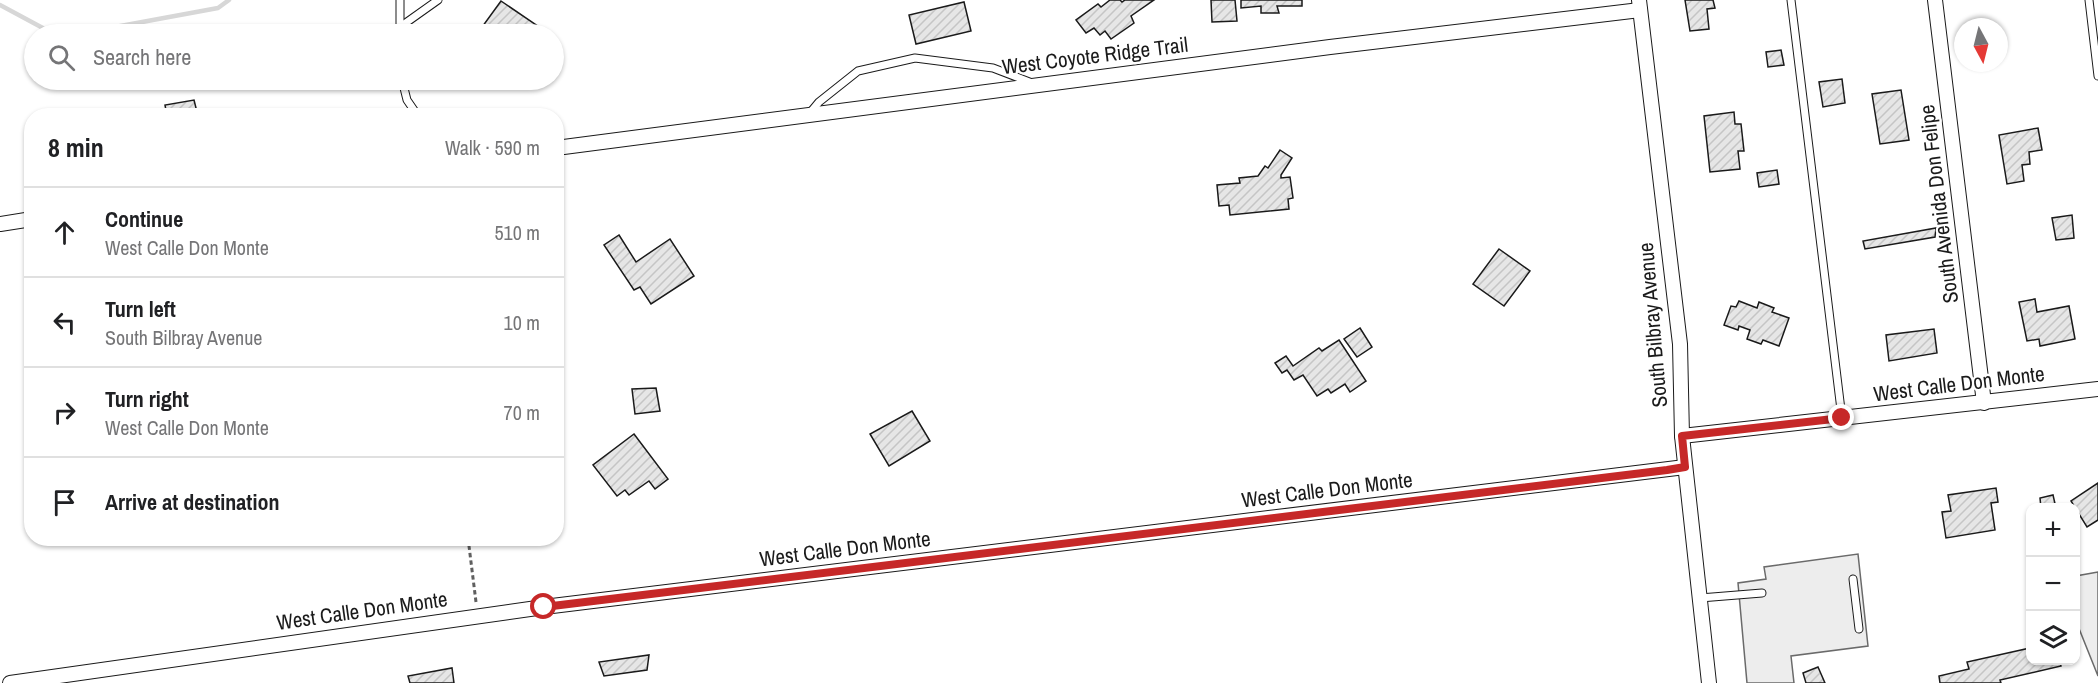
<!DOCTYPE html>
<html lang="en">
<head>
<meta charset="utf-8">
<style>
	:root { --surface:#fff; --page:#f6f6f6; --text:#202124; --muted:#757577; --line:#e0e0e0 }
	body { margin:0; font-family:"Archivo Narrow",sans-serif; background:var(--page); color:var(--text) }
	.controls { position:absolute; right:18px; bottom:18px; display:grid; overflow:hidden; border-radius:12px; box-shadow:0 2px 4px #0004 }
	.controls button { width:54px; height:54px; display:grid; place-items:center; padding:0; border:0; border-bottom:2px solid var(--line); background:var(--surface); color:var(--text); font:30px sans-serif }
	.compass { position:absolute; left:1954px; top:18px; width:54px; height:54px; border-radius:50%; background:var(--surface); box-shadow:0 2px 4px #0004; rotate:173deg }
	.stop { position:absolute; width:18px; height:18px; margin:-14px; border:4px solid #c62828; border-radius:50%; background:#fff }
	.stop.end { background:#c62828; border-color:#fff; box-shadow:0 2px 6px #0008 }
	.list { margin:0; padding:0; list-style:none }
	h2 { display:flex; justify-content:space-between; align-items:center; height:78px; margin:0; padding:0 24px; font-size:26px }
	h2 small { font-size:20px; font-weight:400; color:var(--muted) }
	.list li { display:grid; grid-template-columns:39px 1fr auto; gap:18px; align-items:center; box-sizing:border-box; height:90px; padding:0 24px; border-top:2px solid var(--line) }
	.list b { display:block; font-size:22px; white-space:nowrap }
	.list p { margin:0; font-size:20px; white-space:nowrap; color:var(--muted) }
	.list em { font-size:20px; font-style:normal; color:var(--muted) }
	.icon { flex:none; width:33px; height:33px; fill:none; stroke:currentColor; stroke-width:2; stroke-linecap:round; stroke-linejoin:round }
	.map { position:relative; flex:none; width:2098px; height:683px; overflow:hidden }
	.search { position:absolute; background:var(--surface); box-shadow:0 2px 4px #0004; left:24px; top:24px; width:540px; height:66px; display:flex; align-items:center; gap:15px; box-sizing:border-box; padding:0 21px; border-radius:33px; color:var(--muted); font-size:22px }
	.panel { position:absolute; background:var(--surface); box-shadow:0 2px 4px #0004; left:24px; top:108px; width:540px; height:438px; border-radius:24px }
	.map>svg:first-child { display:block }
</style>
</head>
<body>
<div class="map">
<svg width="2098" height="683" viewBox="0 0 2098 683">
	<defs>
		<pattern id="building-hatch" width="6" height="6" patternUnits="userSpaceOnUse" patternTransform="scale(1.5)"><rect width="6" height="6" fill="#e6e6e6"/><path d="M-1 1l2-2M0 6l6-6M5 7l2-2" fill="none" stroke="#c5c5c5"/></pattern>
	</defs>
	<rect width="100%" height="100%" fill="#fff"/>
	<g fill="#ededed" stroke="#6a6a6a" stroke-width="1.5">
		<path d="M1858 554 1868 646 1791 656 1794 683H1747L1738 583 1766 579 1764 567Z"/>
		<path d="M2098 572V676L2076 621V576Z"/>
	</g>
	<g fill="none" stroke-linecap="round" stroke-linejoin="round">
		<g stroke="#d7d7d7" stroke-width="4.5">
			<path d="M0 5 54 34"/>
			<path d="M77 34 218 8 229 0"/>
		</g>
	</g>
	<g fill="url(#building-hatch)" stroke="#1a1a1a" stroke-width="1.5">
		<path d="M1110 0H1120L1122 2 1125 0H1154L1131 16 1134 23 1111 39 1105 31 1100 35 1094 28 1086 33 1076 20 1098 4 1101 7Z"/>
		<path d="M1211 0H1235L1237 21 1212 22Z"/>
		<path d="M1241 0H1302V6H1277L1279 13H1261V6L1241 8Z"/>
		<path d="M1685 0H1713L1715 8 1707 9 1709 29 1690 31Z"/>
		<path d="M501 1 542 29 538 34H477Z"/>
		<path d="M964 2 971 31 916 44 909 15Z"/>
		<path d="M1781 50 1784 65 1768 67 1766 52Z"/>
		<path d="M1842 79 1845 103 1823 107 1819 82Z"/>
		<path d="M1901 90 1909 140 1880 144 1872 94Z"/>
		<path d="M194 100 198 116H167L165 105Z"/>
		<path d="M1734 112 1735 124H1741L1744 151H1738L1740 169 1710 172 1704 116Z"/>
		<path d="M2038 128 2042 150 2029 152 2030 164 2022 165 2024 181 2007 184 1999 135Z"/>
		<path d="M1280 150 1292 158 1281 175V178L1290 177 1293 198 1288 199 1289 209 1230 215 1229 205 1219 206 1217 185 1240 183 1239 178 1258 176 1265 166 1268 168Z"/>
		<path d="M1777 170 1779 184 1759 187 1757 173Z"/>
		<path d="M2072 215 2074 238 2056 240 2052 218Z"/>
		<path d="M1936 228 1935 237 1865 249 1863 241Z"/>
		<path d="M619 235 636 262 670 239 694 276 651 304 640 287 634 290 604 245Z"/>
		<path d="M1499 249 1530 271 1504 306 1473 284Z"/>
		<path d="M2035 299 2037 312 2069 306 2075 339 2040 346 2039 339 2027 341 2019 302Z"/>
		<path d="M1739 301 1757 308 1759 302 1774 308 1772 312 1789 318 1779 346 1763 340 1761 344 1747 339 1750 330 1739 326 1738 330 1724 325 1731 306 1736 307Z"/>
		<path d="M1360 328 1372 347 1357 357 1344 339Z"/>
		<path d="M1934 329 1937 353 1889 361 1886 335Z"/>
		<path d="M1339 340 1366 381 1350 392 1345 384 1331 393 1328 389 1317 396 1303 375 1294 380 1287 370 1282 373 1275 363 1286 356 1293 366 1319 348 1322 351Z"/>
		<path d="M656 388 660 411 635 414 632 389Z"/>
		<path d="M912 411 930 441 889 466 870 434Z"/>
		<path d="M634 434 668 479 655 489 649 481 629 495 625 490 617 496 593 465Z"/>
		<path d="M2098 483V520L2087 527 2071 501Z"/>
		<path d="M1996 488 1998 502 1991 503 1995 530 1946 538 1942 512 1951 511 1948 495Z"/>
		<path d="M2053 495 2056 508H2041L2040 498Z"/>
		<path d="M2030 648V660H2059L2061 666 2000 680 2001 683H1940L1939 676 1969 669 1967 662Z"/>
		<path d="M649 655 647 670 604 676 599 662Z"/>
		<path d="M1818 667 1825 683H1806L1803 673Z"/>
		<path d="M452 668 454 683H410L408 676Z"/>
	</g>
	<g fill="none" stroke-linecap="round" stroke-linejoin="round">
		<g stroke="#1a1a1a" stroke-width="9">
			<g id="service">
				<path d="M400 0V34"/>
				<path d="M1791 0 1842 418"/>
				<path d="M2089 0 2098 76"/>
				<path d="M400 27 438 0"/>
				<path d="M402 80 407 100 418 116"/>
				<path d="M809 114 819 102 858 71 915 58 993 68 1032 83"/>
				<path d="M1853 579 1859 629"/>
				<path d="M1700 598 1762 593"/>
			</g>
		</g>
		<g stroke="#1a1a1a" stroke-width="16">
			<g id="minor">
				<path d="M1639 0 1680 344 1682 436 1709 683"/>
				<path d="M1935 0 1984 403"/>
				<path d="M556 148 1330 47 1640 10"/>
				<path d="M0 224 32 219"/>
				<path d="M1682 436 2098 389"/>
				<path d="M10 683 544 607 1685 467"/>
			</g>
		</g>
		<path stroke="#5f5f5f" stroke-width="3" stroke-dasharray="4.5 3" stroke-linecap="butt" d="M468 538 476 602"/>
		<use href="#service" stroke="#fff" stroke-width="7"/>
		<use href="#minor" stroke="#fff" stroke-width="14"/>
	</g>
	<g fill="none" stroke-linecap="round" stroke-linejoin="round">
		<path stroke="#c62828" stroke-width="8" d="M544 607 1667 470 1685 467 1682 436 1842 418"/>
	</g>
	<g text-anchor="middle" stroke-width="4.5" stroke-linejoin="round" paint-order="stroke">
		<g font-size="21" fill="#1a1a1a" stroke="#fff">
			<text transform="translate(1095 56) rotate(-7)" y="7">West Coyote Ridge Trail</text>
			<text transform="translate(1939 204) rotate(-97)" y="7">South Avenida Don Felipe</text>
			<text transform="translate(1653 325) rotate(-95)" y="7">South Bilbray Avenue</text>
			<text transform="translate(1959 384) rotate(-7)" y="7">West Calle Don Monte</text>
			<text transform="translate(1327 490) rotate(-7)" y="7">West Calle Don Monte</text>
			<text transform="translate(845 549) rotate(-7)" y="7">West Calle Don Monte</text>
			<text transform="translate(362 611) rotate(-8)" y="7">West Calle Don Monte</text>
		</g>
	</g>
</svg>
<div class="controls">
<button>+</button>
<button>−</button>
<button><svg class="icon" aria-label="layers" viewBox="0 0 24 24"><path d="M12 4l9 5-9 5-9-5zM3 14l9 5 9-5"/></svg></button>
</div>
<svg class="compass" viewBox="-18 -18 36 36"><path d="M0-13l5 13h-10z" fill="#e53935"/><path d="M0 13l5-13h-10z" fill="#757577"/></svg>
<div class="stop" style="left:544px;top:607px"></div>
<div class="stop end" style="left:1842px;top:418px"></div>
<div class="search"><svg class="icon" aria-label="search" viewBox="0 0 24 24"><circle cx="10" cy="10" r="6"/><path d="M15 15l6 6"/></svg>Search here</div>
<section class="panel">
<h2>8 min<small>Walk · 590 m</small></h2>
<ul class="list">
<li><svg class="icon" aria-label="ahead" viewBox="0 0 24 24"><path d="M12 20V5M6 11l6-6 6 6"/></svg><div><b>Continue</b><p>West Calle Don Monte</p></div><em>510 m</em></li>
<li><svg class="icon" aria-label="left" viewBox="0 0 24 24"><path d="M17 20v-9H6M10 6l-5 5 5 5"/></svg><div><b>Turn left</b><p>South Bilbray Avenue</p></div><em>10 m</em></li>
<li><svg class="icon" aria-label="right" viewBox="0 0 24 24"><path d="M7 20v-9h11M14 6l5 5-5 5"/></svg><div><b>Turn right</b><p>West Calle Don Monte</p></div><em>70 m</em></li>
<li><svg class="icon" aria-label="arrive" viewBox="0 0 24 24"><path d="M6 21V4h12l-3 4 3 4H6"/></svg><div><b>Arrive at destination</b></div></li>
</ul>
</section>
</div>
</body>
</html>
